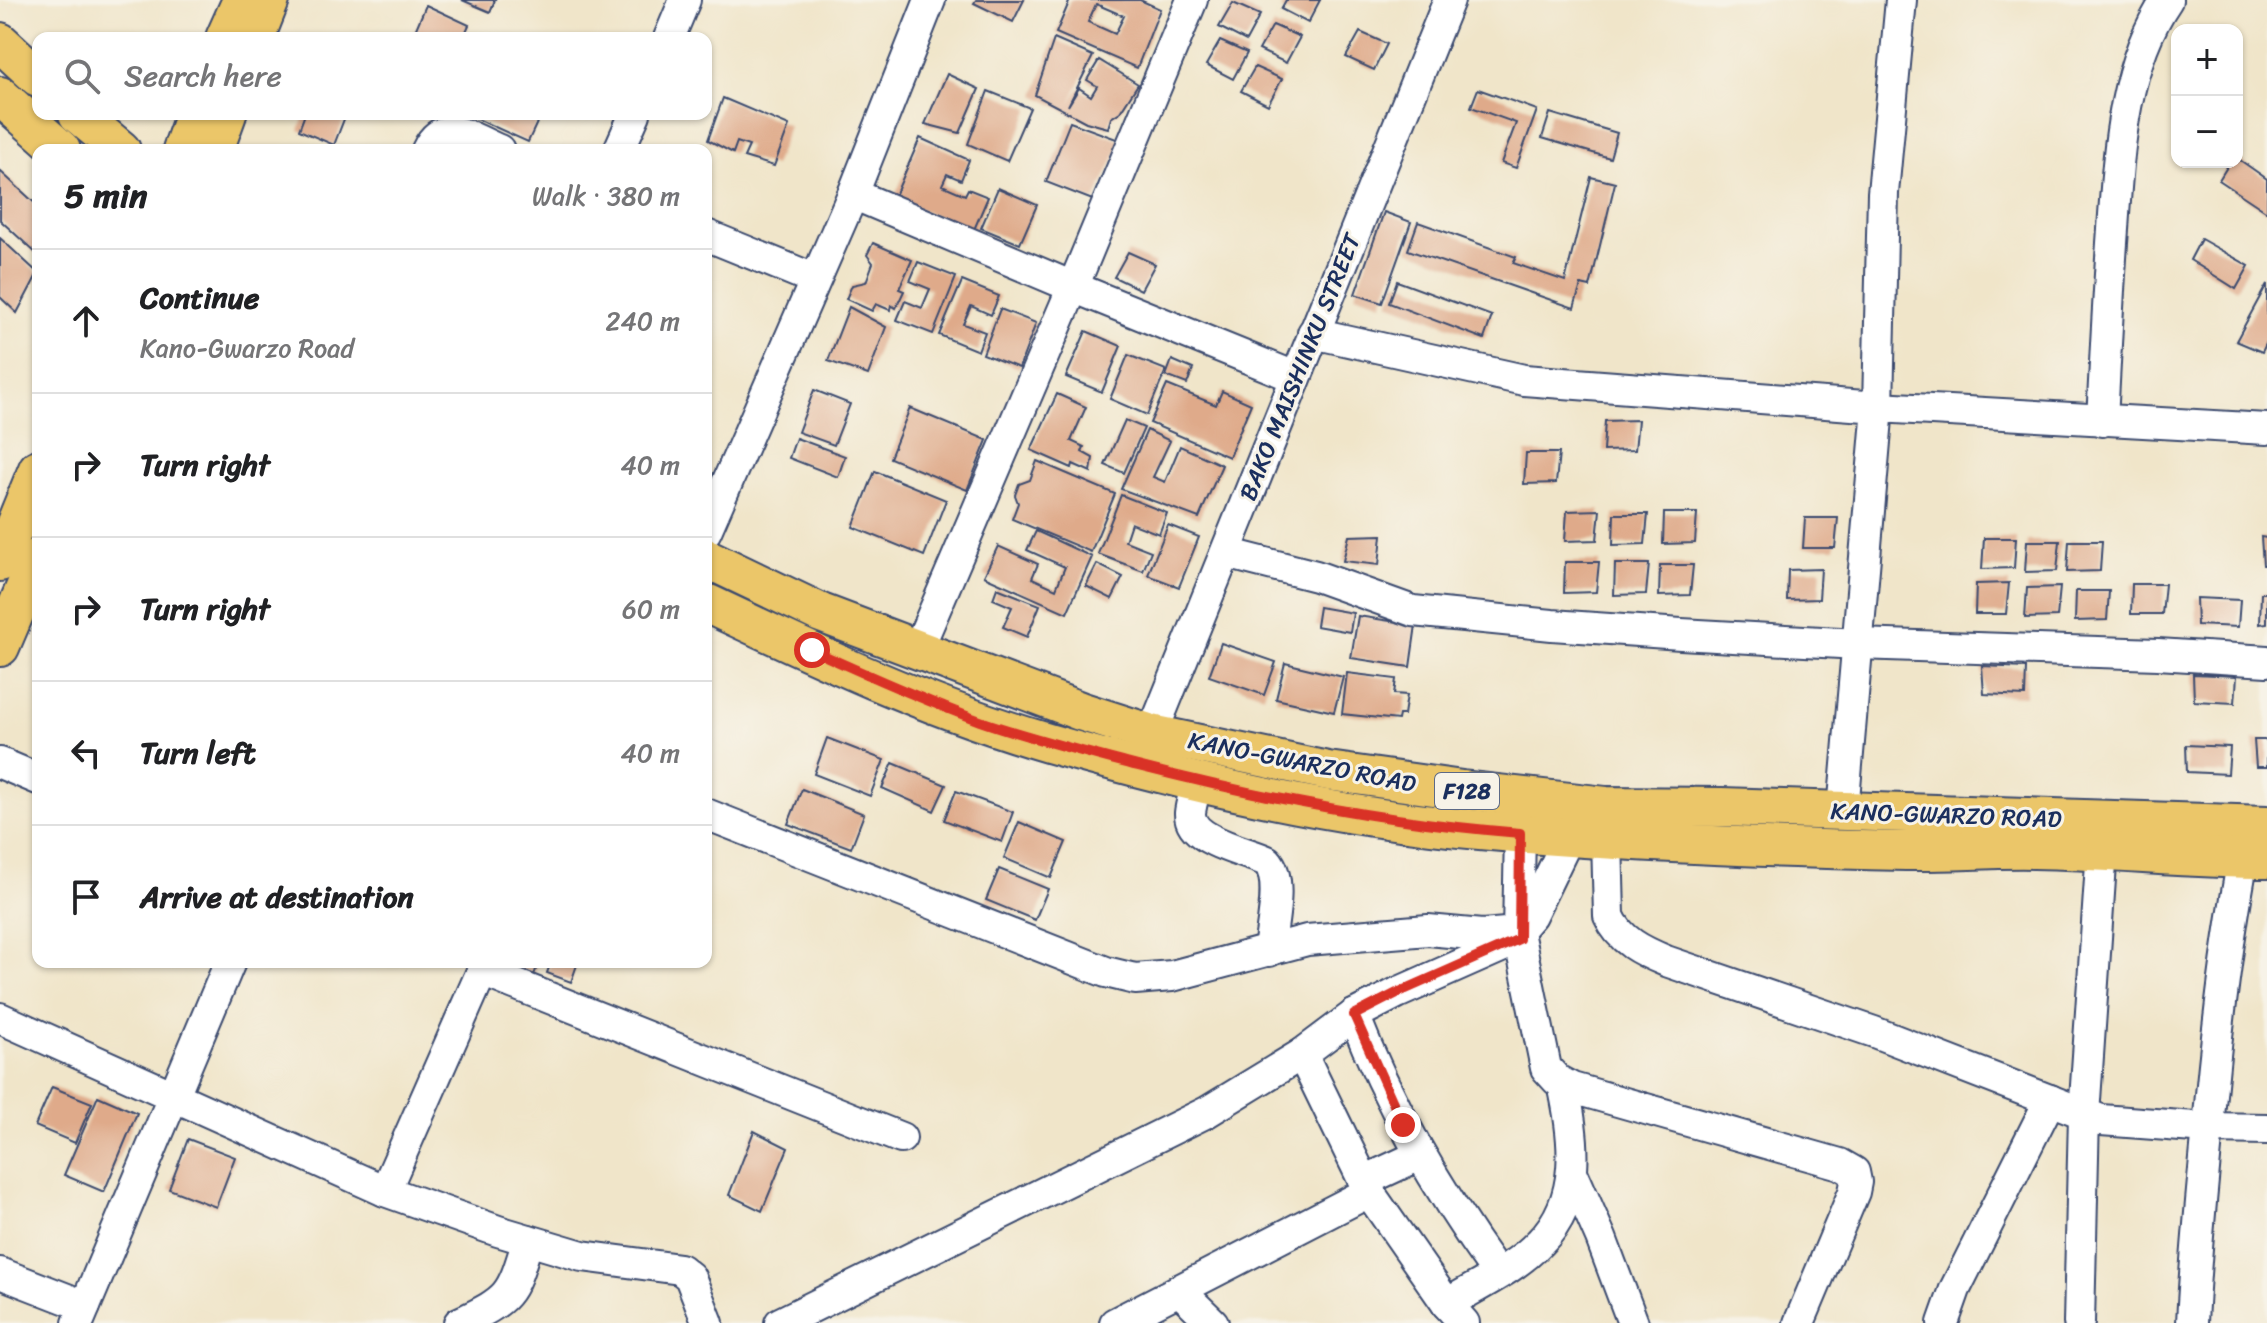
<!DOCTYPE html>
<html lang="en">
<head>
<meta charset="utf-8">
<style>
	:root { --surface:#fff; --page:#f2f2f2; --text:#202124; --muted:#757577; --line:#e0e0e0 }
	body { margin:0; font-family:Sriracha,sans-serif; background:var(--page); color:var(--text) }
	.controls { position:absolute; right:24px; top:24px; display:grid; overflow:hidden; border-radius:16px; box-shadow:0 2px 6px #0004 }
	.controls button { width:72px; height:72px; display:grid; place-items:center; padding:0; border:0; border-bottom:2px solid var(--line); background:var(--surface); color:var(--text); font:40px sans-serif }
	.stop { position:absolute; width:24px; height:24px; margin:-18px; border:6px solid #d93025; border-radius:50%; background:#fff }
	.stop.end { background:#d93025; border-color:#fff; box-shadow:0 2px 8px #0008 }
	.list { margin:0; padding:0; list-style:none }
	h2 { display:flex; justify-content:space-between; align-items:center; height:104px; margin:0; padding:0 32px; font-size:34px }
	h2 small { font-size:26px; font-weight:400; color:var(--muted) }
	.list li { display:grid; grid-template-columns:52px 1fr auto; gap:24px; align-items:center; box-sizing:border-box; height:144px; padding:0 32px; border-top:2px solid var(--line) }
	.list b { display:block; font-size:30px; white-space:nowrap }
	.list p { margin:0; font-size:26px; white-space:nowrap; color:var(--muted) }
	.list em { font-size:26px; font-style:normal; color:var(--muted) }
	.icon { flex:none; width:44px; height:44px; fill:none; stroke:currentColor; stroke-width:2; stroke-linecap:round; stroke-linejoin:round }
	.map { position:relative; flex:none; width:2267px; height:1323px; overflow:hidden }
	.search { position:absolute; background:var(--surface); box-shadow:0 2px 6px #0004; left:32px; top:32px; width:680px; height:88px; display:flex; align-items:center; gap:20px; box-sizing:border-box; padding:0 28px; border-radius:16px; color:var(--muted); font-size:30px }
	.panel { position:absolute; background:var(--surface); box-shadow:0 2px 6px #0004; left:32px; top:144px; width:680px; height:824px; border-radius:16px }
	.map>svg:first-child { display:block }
</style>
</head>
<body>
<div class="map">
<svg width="2267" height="1323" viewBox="0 0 2267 1323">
	<rect width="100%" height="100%" fill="#f7f3e8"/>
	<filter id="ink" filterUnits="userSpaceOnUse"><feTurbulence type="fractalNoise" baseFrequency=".0125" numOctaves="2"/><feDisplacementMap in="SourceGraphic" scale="16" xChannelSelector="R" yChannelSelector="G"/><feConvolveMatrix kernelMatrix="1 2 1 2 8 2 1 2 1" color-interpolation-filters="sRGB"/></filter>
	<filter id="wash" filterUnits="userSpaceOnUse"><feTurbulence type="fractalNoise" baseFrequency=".006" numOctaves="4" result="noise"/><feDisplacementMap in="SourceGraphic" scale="32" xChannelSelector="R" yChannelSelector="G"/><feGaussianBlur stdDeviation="1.8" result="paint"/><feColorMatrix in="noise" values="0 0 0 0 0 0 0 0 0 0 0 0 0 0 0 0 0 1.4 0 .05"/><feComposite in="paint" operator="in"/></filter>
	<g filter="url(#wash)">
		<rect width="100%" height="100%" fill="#f0e5c9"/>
		<g id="blocks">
			<g fill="#dfaa8a" fill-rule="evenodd">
				<path d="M462 0H495L490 12Z"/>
				<path d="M976 0H1024L1013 22 974 3Z"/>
				<path d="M1070 0H1140L1160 9 1137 68 1056 33ZM1096 4 1124 16 1115 34 1088 22Z"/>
				<path d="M1286 0H1320L1308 23 1281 9Z"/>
				<path d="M1233 3 1260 15 1246 41 1219 27Z"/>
				<path d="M426 5 469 25 463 38H412Z"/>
				<path d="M1273 25 1300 37 1286 63 1259 50Z"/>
				<path d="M1360 32 1387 44 1374 70 1346 57Z"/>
				<path d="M1054 39 1093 56 1068 106 1079 88 1091 96 1097 86 1087 80 1099 60 1138 84 1120 112 1111 118 1108 128 1086 122 1035 95Z"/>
				<path d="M1220 41 1247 53 1233 79 1206 65Z"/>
				<path d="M1255 67 1282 79 1268 105 1241 91Z"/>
				<path d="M947 74 979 89 960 133 925 124Z"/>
				<path d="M1478 89 1537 110 1516 168 1501 163 1516 123 1471 107Z"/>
				<path d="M988 91 1030 108 1007 161 968 144Z"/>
				<path d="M723 98 789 126 774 166 744 157 749 146 737 142 733 153 708 140Z"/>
				<path d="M1550 113 1617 133 1610 158 1542 138Z"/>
				<path d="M305 114H346L334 145 299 130Z"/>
				<path d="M474 114H541L528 142 473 117Z"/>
				<path d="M1070 122 1122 141 1095 201 1046 182Z"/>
				<path d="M920 138 969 160 961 180 947 174 942 185 965 195 968 189 988 197 973 232 894 198Z"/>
				<path d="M2237 158 2267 179V212L2219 180 2230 162H2237Z"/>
				<path d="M0 171 38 206V255L0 220Z"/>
				<path d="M1591 177 1615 183 1590 287 1581 285 1574 308 1408 250 1418 222 1516 257 1513 263 1565 281Z"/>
				<path d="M998 188 1037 205 1020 244 981 228Z"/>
				<path d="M1384 212 1411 222 1382 303 1355 294Z"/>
				<path d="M0 238 38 273 17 313 0 297Z"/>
				<path d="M2201 239 2249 266 2236 289 2190 260Z"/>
				<path d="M873 243 912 260 899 289 904 291 896 308 891 305 890 310 876 304 872 311 846 299 852 285 866 282 873 263 867 255Z"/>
				<path d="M1128 252 1155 264 1141 290 1114 277Z"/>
				<path d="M918 262 956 277 933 334 897 320 905 301 922 308 930 289 910 281Z"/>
				<path d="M962 281 999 296 991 315 971 306 963 324 985 332 978 351 939 335Z"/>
				<path d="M1397 281 1492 316 1484 339 1389 303Z"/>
				<path d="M2267 284V342L2262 352 2236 341Z"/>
				<path d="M849 307 886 327 868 375 828 361Z"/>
				<path d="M1000 309 1036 323 1019 368 983 354Z"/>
				<path d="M1086 331 1121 346 1102 392 1066 377Z"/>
				<path d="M1128 355 1166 370 1147 415 1110 399Z"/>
				<path d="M1172 360 1193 369 1187 384 1166 376Z"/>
				<path d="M1167 385 1216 405 1222 391 1251 404 1229 457 1150 423Z"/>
				<path d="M814 390 850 404 834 445 798 432Z"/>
				<path d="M1057 394 1086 407 1071 441 1084 447 1082 452 1093 458 1091 472 1073 464 1072 468 1031 450Z"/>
				<path d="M910 408 987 440 967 490 890 458Z"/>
				<path d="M1125 420 1144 428 1124 473 1105 465Z"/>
				<path d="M1638 420 1635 450 1603 451 1605 421Z"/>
				<path d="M1147 430 1170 441 1153 477 1165 482 1180 446 1222 465 1199 518 1121 489Z"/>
				<path d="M796 438 845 456 838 477 789 458Z"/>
				<path d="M1526 453H1559L1556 483 1524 484Z"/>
				<path d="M1037 461 1115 494 1091 552 1012 519 1018 503 1015 495 1019 484 1030 480Z"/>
				<path d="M875 471 946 500 924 556 853 527Z"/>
				<path d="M1121 495 1167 513 1159 534 1131 523 1125 541 1151 551 1143 571 1098 554Z"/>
				<path d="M1600 510 1597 540 1565 541 1567 511Z"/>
				<path d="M1664 513H1697L1695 543 1663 544Z"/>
				<path d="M1614 514H1648L1645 544 1613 545Z"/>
				<path d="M1805 518H1838L1835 548H1803Z"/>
				<path d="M1168 525 1199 537 1179 587 1148 575Z"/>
				<path d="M1036 531 1092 557 1067 613 984 576 998 546 1038 564 1032 578 1056 589 1065 567 1027 550Z"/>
				<path d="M1382 535 1379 565 1343 561 1349 536Z"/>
				<path d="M2261 537 2267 538V565H2263Z"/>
				<path d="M1984 538H2016L2014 568 1982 569Z"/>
				<path d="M2027 541H2060L2057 571 2025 572Z"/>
				<path d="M2069 541H2102L2100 571 2067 572Z"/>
				<path d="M1565 562H1599L1596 592 1564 593Z"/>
				<path d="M1097 564 1123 577 1112 599 1086 586Z"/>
				<path d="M1615 564H1649L1646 594 1614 595Z"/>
				<path d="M1660 565H1693L1690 595 1659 596Z"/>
				<path d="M1821 569 1819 599 1787 600 1788 570Z"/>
				<path d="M2009 583 2006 614H1975L1976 584Z"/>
				<path d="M2132 584H2165L2162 614H2131Z"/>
				<path d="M2060 587 2057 617 2025 618 2027 588Z"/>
				<path d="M997 588 1040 605 1027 637 1003 627 1012 607 993 599Z"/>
				<path d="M2076 591H2109L2107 620 2075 621Z"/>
				<path d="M2261 593H2267V623L2260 624Z"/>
				<path d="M2196 598 2240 600 2238 627 2197 625Z"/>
				<path d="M1319 607 1353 613 1350 632 1316 626Z"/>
				<path d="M1358 616 1416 625 1410 667 1351 658Z"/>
				<path d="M1221 643 1276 662 1264 695 1209 676Z"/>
				<path d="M1285 663 1343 677 1334 712 1276 699Z"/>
				<path d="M1982 666 2026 668 2025 696 1984 694Z"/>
				<path d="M1347 673 1396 679 1394 694 1407 695 1404 715H1399L1398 720 1342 714Z"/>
				<path d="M2193 674 2237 676 2235 703 2194 701Z"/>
				<path d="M827 738 884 760 870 796 814 774Z"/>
				<path d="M2254 740H2267V767H2256Z"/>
				<path d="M2186 745 2230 747 2228 774 2187 772Z"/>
				<path d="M893 763 946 785 934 811 882 788Z"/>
				<path d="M802 789 864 814 851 848 788 824Z"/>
				<path d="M956 791 1013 812 1002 842 944 820Z"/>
				<path d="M1019 822 1066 842 1051 878 1004 858Z"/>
				<path d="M999 869 1048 889 1035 920 986 900Z"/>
				<path d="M503 962H539L534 975Z"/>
				<path d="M551 962H578L571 982 547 973Z"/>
				<path d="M52 1087 92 1103 75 1143 35 1126Z"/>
				<path d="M98 1096 137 1113 104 1192 64 1175Z"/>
				<path d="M754 1131 788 1148 762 1211 729 1195Z"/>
				<path d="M188 1139 235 1157 216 1207 169 1189Z"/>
			</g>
		</g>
	</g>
	<g filter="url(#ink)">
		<use href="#blocks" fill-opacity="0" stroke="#3b4a6e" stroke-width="2"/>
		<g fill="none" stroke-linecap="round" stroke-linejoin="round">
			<g stroke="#3b4a6e" stroke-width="34">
				<g id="minor">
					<path d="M669 38 685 0"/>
					<path d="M427 150C443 115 472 139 499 150"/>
					<path d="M619 150 635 114"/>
					<path d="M853 194 1073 287 1295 377"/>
					<path d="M706 235 814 279"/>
					<path d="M1313 333 1524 380 1878 407 2267 429"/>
					<path d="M2102 421C2105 362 2108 302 2112 243 2118 163 2120 69 2167 0"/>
					<path d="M706 531 853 194 930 0"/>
					<path d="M1226 553 1316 576 1413 611 1552 625 1681 634 1858 644 2158 654 2267 661"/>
					<path d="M918 649 1073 287 1192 0"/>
					<path d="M1152 734 1449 0"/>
					<path d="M0 763 38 779"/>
					<path d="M1197 781C1195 792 1191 803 1190 813 1189 841 1246 851 1267 861 1284 879 1271 927 1269 951"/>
					<path d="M1843 811 1878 407 1883 193 1901 0"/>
					<path d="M706 814 1106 972 1135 979 1172 976 1307 940 1428 930 1482 935 1518 932"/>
					<path d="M1520 833 1518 932 1546 1068 1557 1080 1572 1088 1840 1164 1854 1172 1856 1182 1854 1192 1799 1323"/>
					<path d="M1607 838 1609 916C1620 941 1642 951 1666 961L1874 1032 2101 1120 2208 1128 2267 1129"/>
					<path d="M1518 930 1531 915 1569 837"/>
					<path d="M482 971 901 1138"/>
					<path d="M1354 1015C1390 1108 1439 1192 1497 1273"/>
					<path d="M0 1018 385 1191 498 1231 582 1256 680 1269 690 1277 708 1323"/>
					<path d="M1302 1054 1369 1192 1447 1304 1464 1323"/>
					<path d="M1572 1172 1601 1238 1633 1323"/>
					<path d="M1364 1181 1420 1155"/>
					<path d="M385 1191 486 962"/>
					<path d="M0 1273 85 1306"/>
					<path d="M1179 1290 1213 1323"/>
					<path d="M1447 1304C1478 1285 1516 1268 1540 1242 1583 1199 1575 1138 1563 1084"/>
					<path d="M78 1323 230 962"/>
					<path d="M459 1323C512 1298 511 1295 528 1240"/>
					<path d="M780 1323 1207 1112 1302 1054 1354 1015 1397 993 1519 939"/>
					<path d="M1115 1323 1369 1192"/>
					<path d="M1943 1323 1955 1289 2050 1100"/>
					<path d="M2079 1323 2084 1115 2102 849"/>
					<path d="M2192 1323C2195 1257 2202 1192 2208 1127 2216 1037 2226 948 2243 859"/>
				</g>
			</g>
			<g stroke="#3b4a6e" stroke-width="42">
				<g id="major">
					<path d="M225 38 242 0"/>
					<path d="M255 38 270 0"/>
					<path d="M0 42 38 77"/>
					<path d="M0 96 61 150"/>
					<path d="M78 114 121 150"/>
					<path d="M182 150 195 114"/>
					<path d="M214 150 227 114"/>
					<path d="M706 558 821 613 1080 711 1152 734 1328 771 1462 790 1606 806 1722 807 2267 825"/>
					<path d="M0 562 38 469"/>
					<path d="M706 603C816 655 930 709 1048 743 1188 783 1334 817 1480 830 1622 843 1764 848 1906 851 1948 852 1991 848 2034 849 2112 850 2189 859 2267 859"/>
					<path d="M0 647 38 558"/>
				</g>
			</g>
			<use href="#minor" stroke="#fff" stroke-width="30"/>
			<use href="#major" stroke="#ebc669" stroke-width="38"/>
		</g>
	</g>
	<g fill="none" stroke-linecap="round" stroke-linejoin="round" filter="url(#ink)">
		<path stroke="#d93025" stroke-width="10" d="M812 650C867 675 923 700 980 721 1032 739 1085 752 1138 766 1263 798 1391 823 1520 833L1519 939 1397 993 1354 1015 1403 1125"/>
	</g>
	<g text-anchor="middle" stroke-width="6" stroke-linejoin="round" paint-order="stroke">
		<rect fill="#f7f3e8" stroke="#5d6a87" stroke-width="2" x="1435" y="773" width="64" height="36" rx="6"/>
		<g font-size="22" font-weight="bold" fill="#1b2f5e">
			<text x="1467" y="799">F128</text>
		</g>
		<g font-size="24" fill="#1b2f5e" stroke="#f7f3e8">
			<text transform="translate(1300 367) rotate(-68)" y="8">BAKO MAISHINKU STREET</text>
			<text transform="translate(1302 762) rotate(11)" y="8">KANO-GWARZO ROAD</text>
			<text transform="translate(1946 815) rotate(2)" y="8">KANO-GWARZO ROAD</text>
		</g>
	</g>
</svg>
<div class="controls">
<button>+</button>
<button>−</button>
</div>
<div class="stop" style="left:812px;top:650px"></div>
<div class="stop end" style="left:1403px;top:1125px"></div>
<div class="search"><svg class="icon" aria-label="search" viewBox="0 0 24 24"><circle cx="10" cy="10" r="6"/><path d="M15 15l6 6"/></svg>Search here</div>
<section class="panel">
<h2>5 min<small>Walk · 380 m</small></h2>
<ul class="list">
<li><svg class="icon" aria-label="ahead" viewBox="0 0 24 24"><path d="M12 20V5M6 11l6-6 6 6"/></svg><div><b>Continue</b><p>Kano-Gwarzo Road</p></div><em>240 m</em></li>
<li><svg class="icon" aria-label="right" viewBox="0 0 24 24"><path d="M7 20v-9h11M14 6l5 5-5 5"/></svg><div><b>Turn right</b></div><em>40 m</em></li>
<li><svg class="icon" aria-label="right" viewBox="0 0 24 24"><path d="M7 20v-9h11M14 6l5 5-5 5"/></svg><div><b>Turn right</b></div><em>60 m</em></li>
<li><svg class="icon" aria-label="left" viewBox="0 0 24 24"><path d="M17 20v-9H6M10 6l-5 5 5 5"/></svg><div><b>Turn left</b></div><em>40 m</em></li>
<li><svg class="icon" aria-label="arrive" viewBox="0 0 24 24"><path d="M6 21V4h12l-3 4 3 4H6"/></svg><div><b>Arrive at destination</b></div></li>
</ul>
</section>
</div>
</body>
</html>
